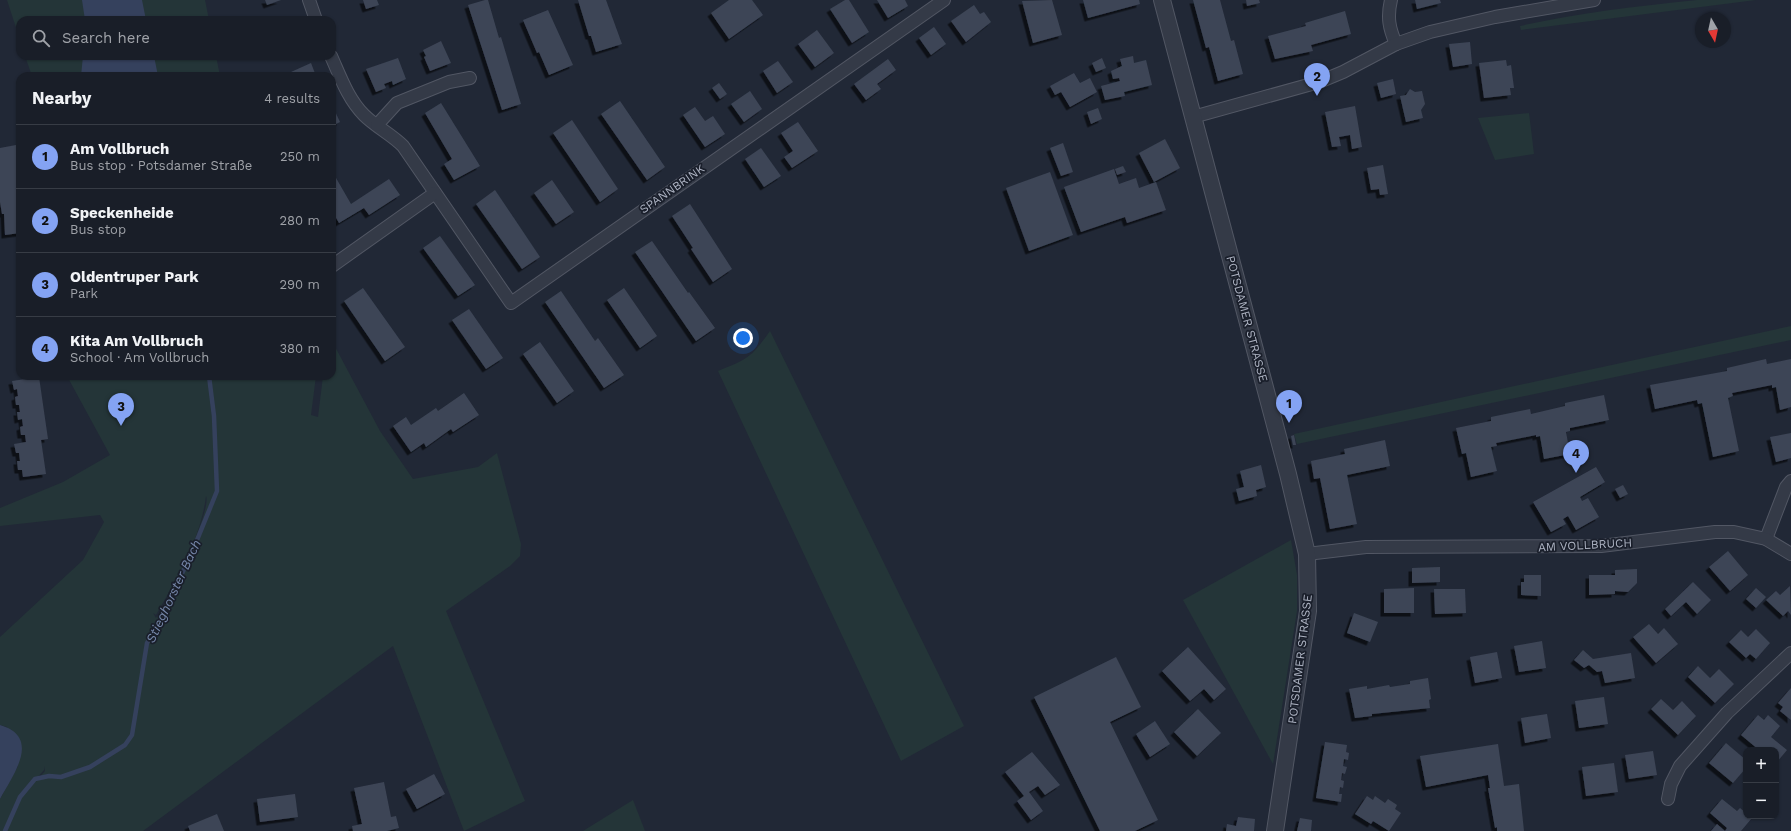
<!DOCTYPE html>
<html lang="en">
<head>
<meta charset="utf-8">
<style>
	:root { --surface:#191e28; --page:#222730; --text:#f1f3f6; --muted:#9fa2a8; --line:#373c45; --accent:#84a3f3 }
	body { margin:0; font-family:"Work Sans",sans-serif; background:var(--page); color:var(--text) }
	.controls { position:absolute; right:12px; bottom:12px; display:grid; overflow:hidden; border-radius:8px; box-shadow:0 1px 3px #0004 }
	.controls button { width:36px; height:36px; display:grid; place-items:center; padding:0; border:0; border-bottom:1px solid var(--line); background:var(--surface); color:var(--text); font:20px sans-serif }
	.compass { position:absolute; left:1695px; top:12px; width:36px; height:36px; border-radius:50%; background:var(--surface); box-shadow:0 1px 3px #0004; rotate:171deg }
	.you { position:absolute; left:743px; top:338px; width:14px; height:14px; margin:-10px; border:3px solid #fff; border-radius:50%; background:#1a73e8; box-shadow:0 0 0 6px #1a73e833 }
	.badge { display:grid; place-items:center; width:26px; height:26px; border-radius:50%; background:var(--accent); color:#111; font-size:13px; font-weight:700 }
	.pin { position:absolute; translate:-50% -33px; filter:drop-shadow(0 1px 2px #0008) }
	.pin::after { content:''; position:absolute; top:21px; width:14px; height:12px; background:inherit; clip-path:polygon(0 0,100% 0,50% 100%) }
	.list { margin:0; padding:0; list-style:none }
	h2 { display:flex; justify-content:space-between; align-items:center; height:52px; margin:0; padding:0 16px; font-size:17px }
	h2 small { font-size:13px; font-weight:400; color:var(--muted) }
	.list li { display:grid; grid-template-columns:26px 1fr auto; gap:12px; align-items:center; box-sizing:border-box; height:64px; padding:0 16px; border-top:1px solid var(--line) }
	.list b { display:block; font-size:15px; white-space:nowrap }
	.list p { margin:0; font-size:13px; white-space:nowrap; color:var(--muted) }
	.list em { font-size:13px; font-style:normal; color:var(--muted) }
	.icon { flex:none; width:22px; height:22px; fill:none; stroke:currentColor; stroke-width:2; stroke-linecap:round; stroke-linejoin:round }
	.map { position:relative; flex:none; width:1791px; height:831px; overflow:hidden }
	.search { position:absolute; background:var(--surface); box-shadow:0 1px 3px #0004; left:16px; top:16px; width:320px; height:44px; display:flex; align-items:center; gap:10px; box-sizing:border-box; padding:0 14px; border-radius:12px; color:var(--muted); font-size:15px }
	.panel { position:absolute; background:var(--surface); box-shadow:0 1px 3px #0004; left:16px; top:72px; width:320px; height:308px; border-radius:12px }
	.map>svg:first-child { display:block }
</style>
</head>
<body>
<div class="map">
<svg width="1791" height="831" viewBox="0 0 1791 831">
	<defs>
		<filter id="shadow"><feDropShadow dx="-3.5" dy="3.5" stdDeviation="0" flood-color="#0009"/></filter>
	</defs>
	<rect width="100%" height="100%" fill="#212836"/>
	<g fill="#243538" fill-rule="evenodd">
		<path d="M7 0H205L209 20H20V40Z"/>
		<path d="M1697 0H1756L1521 30 1520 26C1578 13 1638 6 1697 0Z"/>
		<path d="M25 56H216L220 76H32Z"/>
		<path d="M1529 113 1534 154 1495 160 1478 118Z"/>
		<path d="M1791 326V340L1297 444 1294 434Z"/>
		<path d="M770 331 964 726 901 761 718 371C748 359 751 358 770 331Z"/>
		<path d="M332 341 380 431 413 479 478 467 497 453 521 544 520 556 510 566 446 611 525 801 464 831 393 646 143 831H6L21 798 45 771 44 766V770L20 797 4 831H0V799L18 766 7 727 0 725V637L83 560 104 522 100 515 0 526V508L63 482 110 455 67 376H316L311 415 318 417 323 376H332ZM206 496C212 510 168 603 156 618L153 613 156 615C177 579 201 538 206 496Z"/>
		<path d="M1291 540 1297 575V611L1273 764 1183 600Z"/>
		<path d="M633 800 645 831H583Z"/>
	</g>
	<g fill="#35415d">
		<path d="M82 0H142L146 20H85Z"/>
		<path d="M83 56H154L158 76H81Z"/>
		<path d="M0 725C42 737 13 775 0 799Z"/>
	</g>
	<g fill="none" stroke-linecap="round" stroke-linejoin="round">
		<path stroke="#35415d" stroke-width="4.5" d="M5 831 20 797 35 779 49 776 61 777 90 767 125 745 132 735 147 643 162 616 193 550 217 491 214 416 209 376"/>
	</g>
	<g fill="#3d4556" filter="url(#shadow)">
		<path d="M265 0H281L267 5Z"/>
		<path d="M363 0H377L379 5 366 9Z"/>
		<path d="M485 0H488L499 38 501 37 521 104 502 110 468 5Z"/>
		<path d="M578 0H606L622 44 596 52 591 36H589Z"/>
		<path d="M729 0H752L763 15 729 39 711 13Z"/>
		<path d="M845 0H849L869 32 852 43 830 9Z"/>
		<path d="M877 0H905L908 6 888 18Z"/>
		<path d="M1052 0 1062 35 1033 43 1022 1Z"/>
		<path d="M1083 0H1139L1140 4 1088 18Z"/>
		<path d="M1193 0H1220L1231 41 1234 40 1243 74 1218 81 1209 47 1206 48Z"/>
		<path d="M1246 0H1259L1260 3 1247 6Z"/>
		<path d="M1415 0H1440L1441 3 1417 9Z"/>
		<path d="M974 5 980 14 984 12 991 22 966 42 951 21Z"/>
		<path d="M548 10 573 65 549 75 539 52 537 53 523 20Z"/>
		<path d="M1345 11 1351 34 1311 45 1313 51 1275 59 1268 36 1306 26 1305 23Z"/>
		<path d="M289 16 291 20H278Z"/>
		<path d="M934 27 946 44 931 55 919 38Z"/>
		<path d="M817 30 834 53 815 67 798 44Z"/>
		<path d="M441 41 451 63 430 71 424 57 426 56 423 50Z"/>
		<path d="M1470 42 1472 64 1453 67 1449 44Z"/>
		<path d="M1133 56 1134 63 1146 60 1152 85 1124 92 1125 96 1105 100 1101 86 1120 81 1119 78 1113 79 1111 71 1122 66 1120 59Z"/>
		<path d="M398 58 406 79 393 85 392 81 384 84 386 88 376 92 366 69Z"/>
		<path d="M1102 58 1106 68 1096 72 1092 63Z"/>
		<path d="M888 59 896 70 877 84 881 89 866 100 854 84Z"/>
		<path d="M1506 60 1507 66 1511 65 1514 88H1510L1511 95 1484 98 1479 63Z"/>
		<path d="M778 61 793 82 777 93 763 71Z"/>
		<path d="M311 63 316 76H292L291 72Z"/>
		<path d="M1074 73 1080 83 1090 78 1097 92 1070 107 1061 92 1055 95 1050 86Z"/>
		<path d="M1393 79 1396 94 1381 98 1377 83Z"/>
		<path d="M719 83 727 94 720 99 712 88Z"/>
		<path d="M1410 89 1415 92 1422 91 1425 104 1421 110 1423 118 1406 122 1400 96 1406 95Z"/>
		<path d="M750 91 762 109 744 122 731 104Z"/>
		<path d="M620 101 665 167 647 180 601 114Z"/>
		<path d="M441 103 480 166 454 180 444 164 452 159 425 113Z"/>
		<path d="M332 105 340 122 332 126Z"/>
		<path d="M1355 106 1362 147 1352 149 1350 135 1339 137 1341 146 1332 147 1325 112Z"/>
		<path d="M695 107 705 121 713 116 725 134 705 147 683 115Z"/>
		<path d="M1098 108 1102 119 1091 124 1087 112Z"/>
		<path d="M572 120 618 189 600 202 553 133Z"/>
		<path d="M798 122 818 151 792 168 784 157 793 151 781 133Z"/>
		<path d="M1165 139 1180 168 1154 182 1139 153Z"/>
		<path d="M1063 143 1073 172 1061 176 1050 148Z"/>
		<path d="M16 145 18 158 20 157V233L5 235 4 214H2L0 202V148Z"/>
		<path d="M761 148 781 176 764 187 745 159Z"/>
		<path d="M1383 165 1388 194 1380 195 1379 189 1371 190 1367 168Z"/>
		<path d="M1123 166 1126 172 1117 175 1115 169Z"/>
		<path d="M1114 169 1119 184 1136 178 1139 188 1156 182 1166 210 1127 223 1125 217 1081 232 1064 187Z"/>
		<path d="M332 171 351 204 389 179 400 195 369 215 364 208 339 223 332 211Z"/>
		<path d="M1050 172 1073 235 1029 251 1006 188Z"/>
		<path d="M552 180 574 212 556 224 534 193Z"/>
		<path d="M495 190 540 257 522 269 476 204Z"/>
		<path d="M690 204 732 269 713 282 691 249 693 248 672 216Z"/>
		<path d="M440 236 475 285 458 296 423 248Z"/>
		<path d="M652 241 688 293 689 292 715 328 696 341 635 252Z"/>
		<path d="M363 288 405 347 385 361 344 301Z"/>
		<path d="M624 288 657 336 640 348 607 300Z"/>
		<path d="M561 291 595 341 598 338 624 375 604 388 545 302Z"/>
		<path d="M469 309 503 358 486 369 452 320Z"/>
		<path d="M540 342 574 391 557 403 523 354Z"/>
		<path d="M1766 359 1767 364 1791 359V407L1780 410 1776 387 1772 388V385L1732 393 1733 396 1728 398 1739 451 1713 457 1702 403 1698 404 1697 400 1655 409 1650 385 1727 371V368Z"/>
		<path d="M39 377 48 439 41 440 46 474 23 477 22 470H18L17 461H20L19 453H16L14 444 26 442 25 435H21L20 427 23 426 22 419 18 420 17 412H20L19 405H16L15 397 18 396 17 389 14 390 12 381Z"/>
		<path d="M464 393 479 415 453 432 451 429 426 447 424 443 411 452 393 426 406 417 411 425 436 408 438 411Z"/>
		<path d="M1604 395 1609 420 1570 428V431L1566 432 1570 454 1544 459 1540 436 1536 437V435L1496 443 1497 446 1491 447 1497 471 1471 477 1466 453 1462 454 1456 428 1491 421V417L1530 409 1531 414 1565 406V403Z"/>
		<path d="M1791 433V458L1776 462 1770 437Z"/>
		<path d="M1294 435 1296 445H1293L1291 436Z"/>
		<path d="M1385 440 1390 466 1347 475 1357 524 1330 529 1320 478 1314 479 1311 461 1345 454 1344 449Z"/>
		<path d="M1261 465 1266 487 1256 490 1257 496 1239 501 1236 489 1244 487 1240 471Z"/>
		<path d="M1596 467 1605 482 1580 497 1582 501 1588 498 1599 517 1576 530 1568 516 1563 519 1566 524 1551 532 1533 502Z"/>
		<path d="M1623 485 1628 494 1620 498 1615 489Z"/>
		<path d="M1728 551 1748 575 1730 591 1709 567Z"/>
		<path d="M1440 567V582L1412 583V568Z"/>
		<path d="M1637 569V583L1628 592 1615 591V594L1589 595V575H1615V570Z"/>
		<path d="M1524 575H1541V596L1521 595V582H1524Z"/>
		<path d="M1693 582 1711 600 1697 614 1686 602 1671 616 1665 609Z"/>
		<path d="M1790 586 1791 615 1788 611 1783 616 1766 600 1776 591 1780 595Z"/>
		<path d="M1414 588V613H1384V589Z"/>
		<path d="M1756 588 1766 597 1756 608 1746 599Z"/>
		<path d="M1434 589H1465L1466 613 1435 614Z"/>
		<path d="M1354 613 1378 622 1370 642 1347 633Z"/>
		<path d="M1649 624 1658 634 1664 628 1678 644 1656 663 1633 637Z"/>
		<path d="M1756 629 1770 643 1756 659 1750 654 1746 658 1729 642 1741 630 1748 637Z"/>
		<path d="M1542 641 1546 668 1519 672 1514 646Z"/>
		<path d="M1188 647 1226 689 1214 700 1204 689 1190 701 1162 671Z"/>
		<path d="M1583 650 1593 659 1631 653 1635 678 1605 683 1602 671 1597 672 1589 665 1584 668 1574 660Z"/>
		<path d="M1497 652 1502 678 1475 683 1470 657Z"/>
		<path d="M1116 657 1141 707 1110 722 1158 820 1135 831H1100L1034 697Z"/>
		<path d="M1698 666 1710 678 1719 669 1734 684 1715 703 1688 677Z"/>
		<path d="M1428 678 1431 699 1429 700 1430 708 1372 714V716L1355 718 1349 689 1367 686V689L1389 685 1390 687 1410 684V681Z"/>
		<path d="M1791 688V720L1780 711 1783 707 1778 703Z"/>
		<path d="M1604 697 1608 724 1579 728 1575 701Z"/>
		<path d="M1661 699 1673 710 1682 701 1696 716 1678 735 1651 709Z"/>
		<path d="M1198 709 1221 733 1197 756 1174 732Z"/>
		<path d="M1547 714 1551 738 1525 743 1521 718Z"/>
		<path d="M1758 715 1764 720 1768 715 1780 726 1771 737 1787 750 1776 763V750H1759L1741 735Z"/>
		<path d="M1155 721 1170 744 1150 757 1136 734Z"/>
		<path d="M1325 742 1347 745 1346 752 1349 753 1348 760 1344 759 1343 766 1347 767 1345 774 1342 773 1341 780 1344 781 1343 788 1340 787 1339 794H1342L1341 802 1316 798Z"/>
		<path d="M1726 743 1746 760V768L1733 783 1709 763Z"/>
		<path d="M1498 744 1504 786 1519 784 1524 831H1497V827L1495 828 1488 788H1490L1488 775 1426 787 1420 756Z"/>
		<path d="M1653 751 1657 775 1629 779 1625 755Z"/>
		<path d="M1032 752 1060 785 1045 795 1038 786 1029 792 1043 811 1031 820 1017 801 1024 796 1005 772Z"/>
		<path d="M1614 763 1618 792 1586 796 1582 767Z"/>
		<path d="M434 774 445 794 417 809 406 789Z"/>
		<path d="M384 782 391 817 396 816 399 828 387 831H353L352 826 362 824 354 788Z"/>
		<path d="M295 794 298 817 260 822 257 799Z"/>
		<path d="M1367 796 1373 800 1375 796 1385 803 1388 799 1397 805 1395 809 1401 813 1389 831 1373 821 1371 824 1355 814Z"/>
		<path d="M1722 799 1737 811 1740 808 1746 813V816L1752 818 1741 831H1711L1717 824 1725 831 1727 828 1710 813Z"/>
		<path d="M217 814 224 831H190L188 826Z"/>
		<path d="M1238 817 1255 819 1254 831H1226L1227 824 1236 826Z"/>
		<path d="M1300 818 1312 820 1311 831H1297Z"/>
	</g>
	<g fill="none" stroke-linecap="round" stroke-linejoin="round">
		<g stroke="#525764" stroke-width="14">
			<g id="minor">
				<path d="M309 0 316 20"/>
				<path d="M1391 0C1387 17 1389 28 1396 44"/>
				<path d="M331 56C340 76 348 99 364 115 376 127 391 134 403 146L511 303 944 0"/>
				<path d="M1193 117 1319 82 1343 72 1396 44 1430 32 1495 17 1594 0"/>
				<path d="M377 125 397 103 449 82 470 78"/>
				<path d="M332 266 435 193"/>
				<path d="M1766 539 1786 487 1791 481"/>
				<path d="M1307 554 1366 547 1601 546 1715 532H1734L1766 539 1791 554"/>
				<path d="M1668 799 1671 784 1680 766 1727 713 1791 653"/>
			</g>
		</g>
		<g stroke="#525764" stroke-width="18">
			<path id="tertiary" d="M1162 0 1288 474 1307 554 1308 611 1275 831"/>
		</g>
		<use href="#minor" stroke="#343a47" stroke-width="12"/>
		<use href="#tertiary" stroke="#343a47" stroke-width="16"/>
	</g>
	<g text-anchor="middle" stroke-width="3.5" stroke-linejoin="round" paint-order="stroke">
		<g font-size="12" fill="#aeb4c3" stroke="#1a1f2b">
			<text transform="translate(672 189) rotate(-35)" y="4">SPANNBRINK</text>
			<text transform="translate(1247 319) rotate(75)" y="4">POTSDAMER STRASSE</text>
			<text transform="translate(1585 545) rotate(-3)" y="4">AM VOLLBRUCH</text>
			<text transform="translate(1300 659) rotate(-83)" y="4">POTSDAMER STRASSE</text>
		</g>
		<g font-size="13" font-style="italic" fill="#7788ab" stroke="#1a1f2b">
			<text transform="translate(173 591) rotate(-65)" y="5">Stieghorster Bach</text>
		</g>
	</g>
</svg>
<div class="controls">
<button>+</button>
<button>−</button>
</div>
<svg class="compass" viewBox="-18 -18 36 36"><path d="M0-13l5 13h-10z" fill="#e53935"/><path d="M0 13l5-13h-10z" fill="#9fa2a8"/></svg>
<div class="you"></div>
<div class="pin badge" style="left:1289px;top:423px">1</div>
<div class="pin badge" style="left:1317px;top:96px">2</div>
<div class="pin badge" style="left:121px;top:426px">3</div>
<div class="pin badge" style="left:1576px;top:473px">4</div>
<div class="search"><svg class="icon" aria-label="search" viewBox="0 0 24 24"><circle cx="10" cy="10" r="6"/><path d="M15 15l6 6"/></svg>Search here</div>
<section class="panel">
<h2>Nearby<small>4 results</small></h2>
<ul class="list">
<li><span class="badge">1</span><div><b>Am Vollbruch</b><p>Bus stop · Potsdamer Straße</p></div><em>250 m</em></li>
<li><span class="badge">2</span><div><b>Speckenheide</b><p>Bus stop</p></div><em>280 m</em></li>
<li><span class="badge">3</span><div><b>Oldentruper Park</b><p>Park</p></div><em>290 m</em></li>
<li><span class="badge">4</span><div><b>Kita Am Vollbruch</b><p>School · Am Vollbruch</p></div><em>380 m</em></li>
</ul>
</section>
</div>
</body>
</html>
